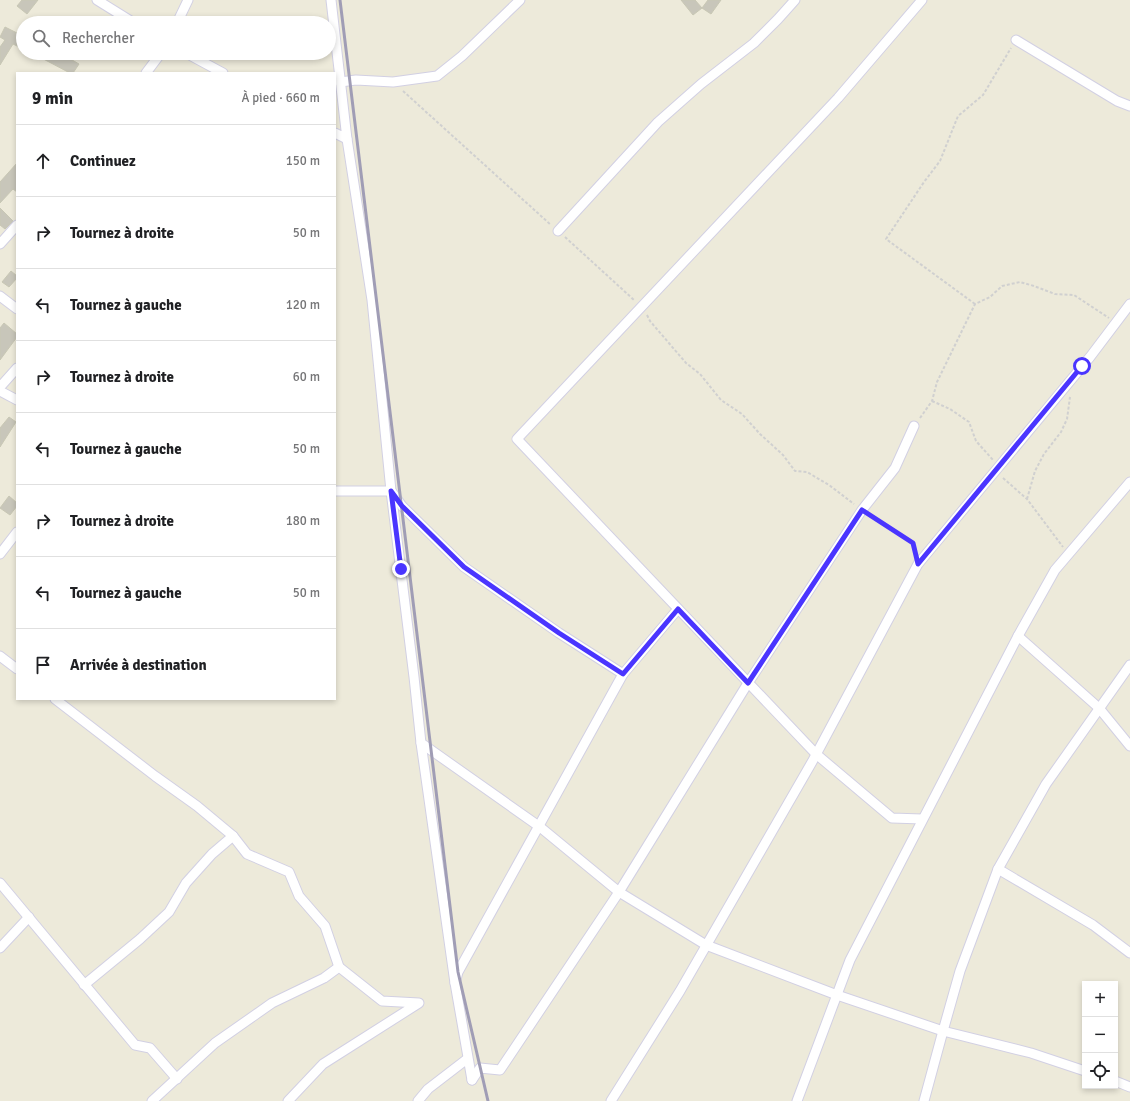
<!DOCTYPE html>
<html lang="fr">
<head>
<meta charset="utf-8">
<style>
	:root { --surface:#fff; --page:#f6f6f6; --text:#202124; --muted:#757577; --line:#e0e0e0 }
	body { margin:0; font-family:Signika,sans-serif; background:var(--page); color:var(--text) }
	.controls { position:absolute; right:12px; bottom:12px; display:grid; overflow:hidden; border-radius:0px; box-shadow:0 2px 6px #0003 }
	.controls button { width:36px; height:36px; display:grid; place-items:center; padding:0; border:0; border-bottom:1px solid var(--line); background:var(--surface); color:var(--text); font:20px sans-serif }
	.stop { position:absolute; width:12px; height:12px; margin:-9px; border:3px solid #4a35ff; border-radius:50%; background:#fff }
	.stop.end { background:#4a35ff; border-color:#fff; box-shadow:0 1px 4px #0008 }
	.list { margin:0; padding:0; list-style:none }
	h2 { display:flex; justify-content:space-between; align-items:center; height:52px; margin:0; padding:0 16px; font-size:17px }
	h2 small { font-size:13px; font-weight:400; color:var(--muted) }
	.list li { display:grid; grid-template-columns:26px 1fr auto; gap:12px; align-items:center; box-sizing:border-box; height:72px; padding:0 16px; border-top:1px solid var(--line) }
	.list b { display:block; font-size:15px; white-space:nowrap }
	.list em { font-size:13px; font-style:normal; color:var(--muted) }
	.icon { flex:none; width:22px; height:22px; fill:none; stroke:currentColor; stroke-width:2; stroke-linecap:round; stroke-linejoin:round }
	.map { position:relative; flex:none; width:1130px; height:1101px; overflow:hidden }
	.search { position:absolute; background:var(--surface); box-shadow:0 2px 6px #0003; left:16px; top:16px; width:320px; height:44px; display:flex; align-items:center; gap:10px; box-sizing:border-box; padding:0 14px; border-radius:22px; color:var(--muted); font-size:15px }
	.panel { position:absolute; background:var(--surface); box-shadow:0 2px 6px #0003; left:16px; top:72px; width:320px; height:628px; border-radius:0px }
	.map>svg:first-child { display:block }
</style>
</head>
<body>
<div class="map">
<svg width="1130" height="1101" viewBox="0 0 1130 1101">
	<rect width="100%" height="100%" fill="#edeada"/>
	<g fill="#c8c6ba" stroke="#c8c7b4">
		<path d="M22 0H38L27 14 17 6Z"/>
		<path d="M681 0H695L702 8 693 15Z"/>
		<path d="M708 0H721L711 14 702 8Z"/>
		<path d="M5 27 23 36V49L13 44 0 65V47L5 40 0 37Z"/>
		<path d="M32 53H60L79 64 73 73H70Z"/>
		<path d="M17 163V192L13 189 0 203V182Z"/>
		<path d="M0 208 13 221 5 229 0 225Z"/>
		<path d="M11 271 17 276V278L9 287 2 282Z"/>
		<path d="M4 323 17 334V337L0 360V328Z"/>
		<path d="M9 417 16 422 0 447V428Z"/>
		<path d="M9 496 17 503V506L10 515 0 508Z"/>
	</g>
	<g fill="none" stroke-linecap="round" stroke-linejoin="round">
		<g stroke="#d2d0e3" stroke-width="11">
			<g id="minor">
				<path d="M97 0 134 23"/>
				<path d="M331 0 347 139 335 133"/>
				<path d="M922 0 838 98 517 439 816 754 892 818 922 819"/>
				<path d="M177 23 188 0"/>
				<path d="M1016 40 1117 101 1130 106"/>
				<path d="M186 53 223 73"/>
				<path d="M146 73 161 53"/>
				<path d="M340 82 356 80 393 82 437 76 462 56 520 0"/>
				<path d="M558 231 658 122 701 84 754 43 778 19 795 0"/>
				<path d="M0 244 17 225"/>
				<path d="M0 296 17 309"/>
				<path d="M0 387 17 368"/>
				<path d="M0 391 17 400"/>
				<path d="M335 491H391L372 300 347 139"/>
				<path d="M391 491 414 677 421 743 540 827 619 892 706 945 837 995 943 1031 1031 1053 1085 1071"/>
				<path d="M392 492 402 506 464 567 559 633 623 674"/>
				<path d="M0 554 17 532"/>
				<path d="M1018 636 1099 708 1130 746"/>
				<path d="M0 656 17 669"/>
				<path d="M55 699 155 776 197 806 233 836 212 854 186 883 169 912 140 939 84 985"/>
				<path d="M421 743 455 983 472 1080"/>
				<path d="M233 836 247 854 289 872 299 896 325 926 339 967"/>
				<path d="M998 869 1093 925 1130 953"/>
				<path d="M0 883 135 1045 150 1048 177 1079"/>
				<path d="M0 948 29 917"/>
				<path d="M455 983 458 972 623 674 678 609"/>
				<path d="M472 1080 480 1068 500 1070 619 892 748 683 862 510 895 468 914 426"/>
				<path d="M1115 1081 1130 1087"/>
				<path d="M152 1101 215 1043 272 1003 324 978 339 967 382 1001 419 1003 323 1064 288 1101"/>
				<path d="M418 1101 428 1089 467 1059"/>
				<path d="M611 1101 680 991 812 762 918 564 1090 357 1130 304"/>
				<path d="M797 1101 850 960 1018 636 1055 570 1130 482"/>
				<path d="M924 1101 943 1031 960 971 998 869 1046 784 1130 665"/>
			</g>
		</g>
		<g stroke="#d0d0d0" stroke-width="2" stroke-dasharray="3 2" stroke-linecap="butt">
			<path d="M403 91 551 225"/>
			<path d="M565 237 634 300"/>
			<path d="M975 304 886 239 924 182 940 161 958 116 983 95 1011 48"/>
			<path d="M647 315 650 321 686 363 700 374 721 400 742 414 760 434 783 455 795 471 807 472 829 485 854 504"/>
			<path d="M932 401 950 409 969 422 976 441 993 460"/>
			<path d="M920 418 932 401 937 382 975 304 990 297 1002 286 1020 282 1034 286 1055 294 1074 295 1109 318"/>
			<path d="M1003 478 1027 499 1063 547"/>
			<path d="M1027 499 1035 471 1044 454 1061 432 1067 419 1070 397"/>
			<path d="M869 515 913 543 915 553"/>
		</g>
		<use href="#minor" stroke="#fff" stroke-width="9"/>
		<path stroke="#a09db5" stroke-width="3" d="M340 0 458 972 488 1101"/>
	</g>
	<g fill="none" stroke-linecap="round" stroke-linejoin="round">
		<path stroke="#4a35ff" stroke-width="5" d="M401 569 391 491 402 506 464 567 559 633 623 674 678 609 748 683 862 510 913 543 918 564 1082 366"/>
	</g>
</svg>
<div class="controls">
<button>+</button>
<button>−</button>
<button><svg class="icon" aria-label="locate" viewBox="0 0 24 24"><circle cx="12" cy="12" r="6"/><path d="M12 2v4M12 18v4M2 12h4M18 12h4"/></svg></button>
</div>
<div class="stop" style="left:1082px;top:366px"></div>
<div class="stop end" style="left:401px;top:569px"></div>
<div class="search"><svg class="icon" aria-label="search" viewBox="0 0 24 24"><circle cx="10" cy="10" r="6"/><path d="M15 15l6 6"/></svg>Rechercher</div>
<section class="panel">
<h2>9 min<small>À pied · 660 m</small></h2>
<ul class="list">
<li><svg class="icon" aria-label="ahead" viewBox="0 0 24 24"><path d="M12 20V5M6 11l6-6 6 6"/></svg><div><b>Continuez</b></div><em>150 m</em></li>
<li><svg class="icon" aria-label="right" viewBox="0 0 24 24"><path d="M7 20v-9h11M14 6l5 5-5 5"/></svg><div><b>Tournez à droite</b></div><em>50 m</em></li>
<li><svg class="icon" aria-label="left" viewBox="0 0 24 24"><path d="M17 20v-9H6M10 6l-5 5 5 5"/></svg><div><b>Tournez à gauche</b></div><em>120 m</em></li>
<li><svg class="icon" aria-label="right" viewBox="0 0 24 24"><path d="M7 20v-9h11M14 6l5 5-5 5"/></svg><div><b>Tournez à droite</b></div><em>60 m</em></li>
<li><svg class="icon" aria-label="left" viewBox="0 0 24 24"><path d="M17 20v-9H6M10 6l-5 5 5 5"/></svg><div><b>Tournez à gauche</b></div><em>50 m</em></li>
<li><svg class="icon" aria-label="right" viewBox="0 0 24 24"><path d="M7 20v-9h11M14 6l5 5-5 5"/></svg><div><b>Tournez à droite</b></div><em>180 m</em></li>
<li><svg class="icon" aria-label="left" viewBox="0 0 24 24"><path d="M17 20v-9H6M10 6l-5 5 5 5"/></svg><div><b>Tournez à gauche</b></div><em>50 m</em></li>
<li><svg class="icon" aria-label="arrive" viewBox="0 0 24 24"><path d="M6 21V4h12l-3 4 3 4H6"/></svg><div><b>Arrivée à destination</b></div></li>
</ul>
</section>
</div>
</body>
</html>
